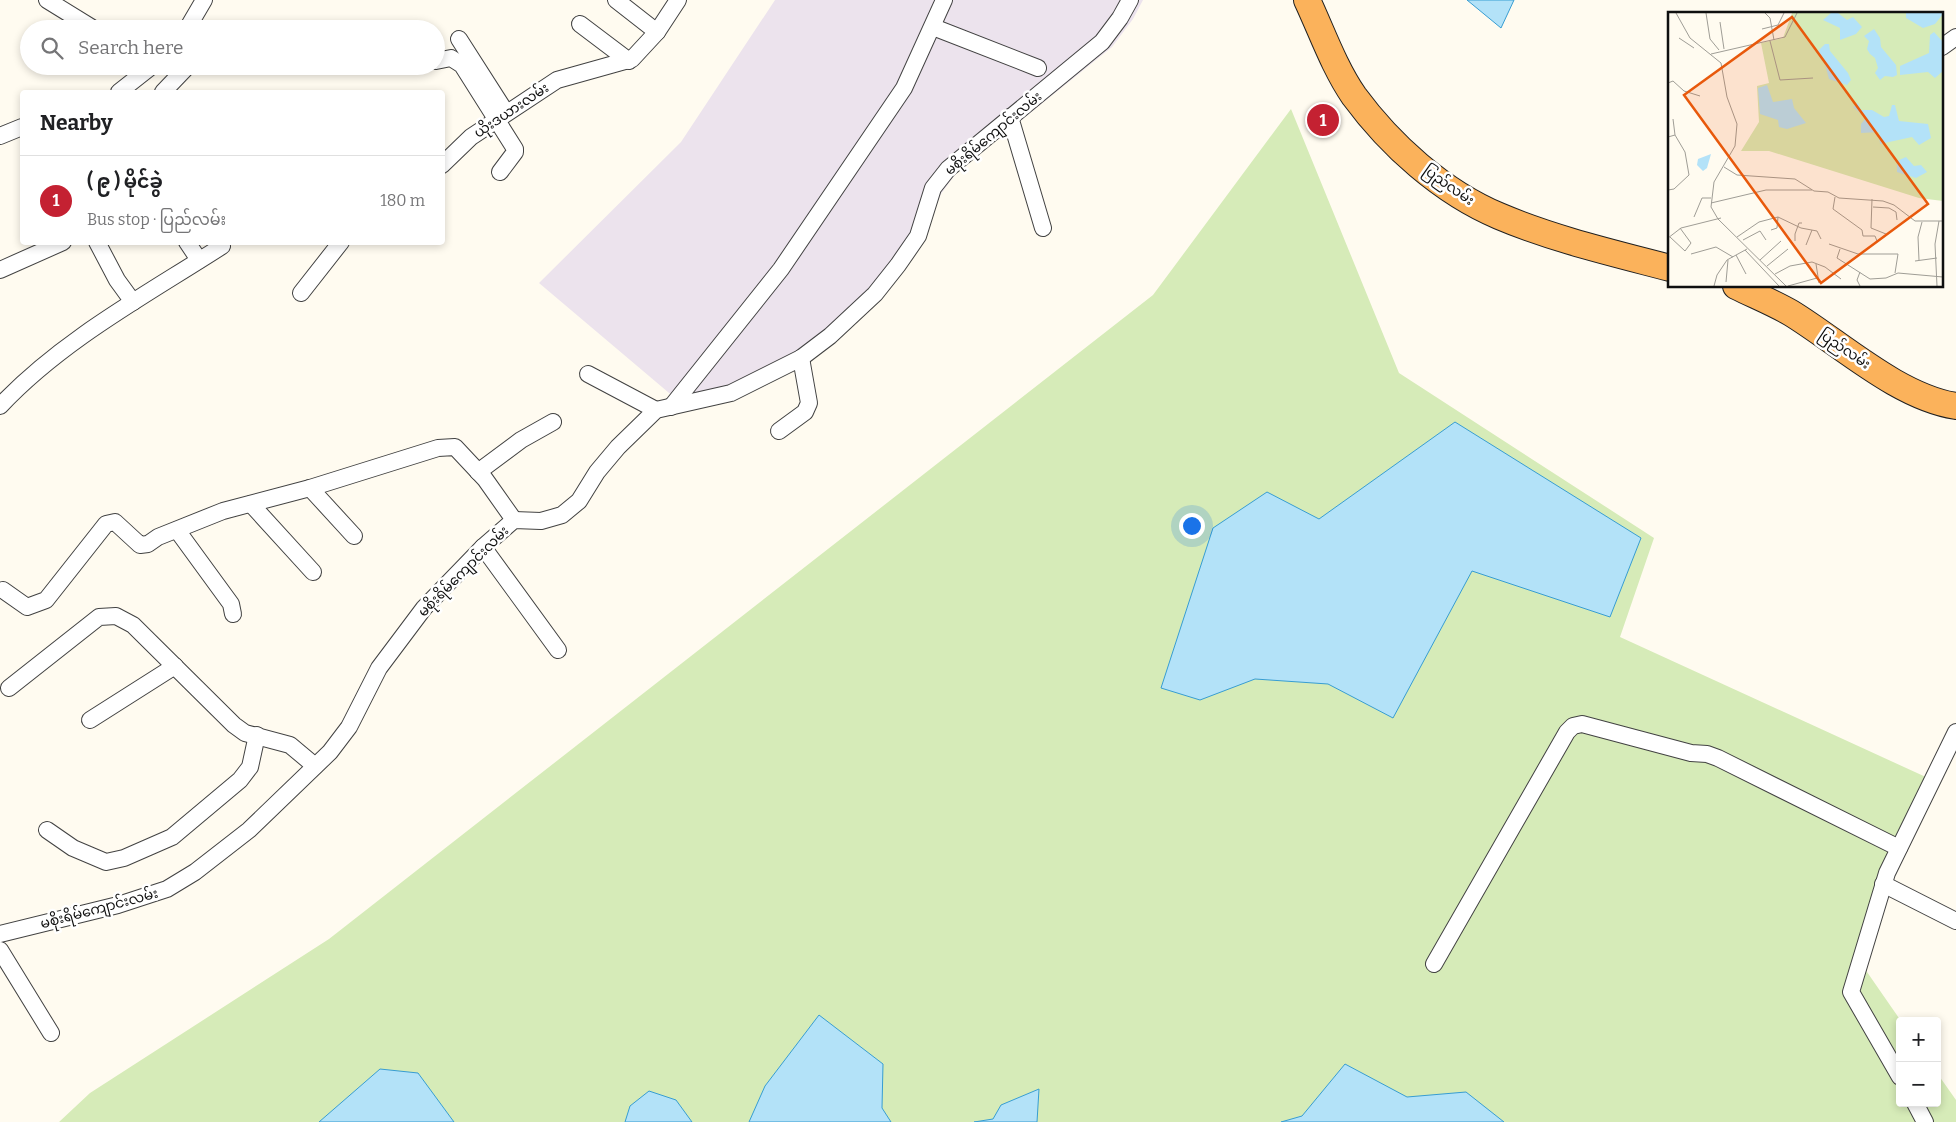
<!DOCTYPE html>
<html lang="en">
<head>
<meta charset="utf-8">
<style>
	:root { --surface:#fff; --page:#f2f2f2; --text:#202124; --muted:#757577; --line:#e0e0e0; --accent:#c42132 }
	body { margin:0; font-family:Bitter,"Noto Sans Myanmar",serif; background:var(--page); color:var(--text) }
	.controls { position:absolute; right:15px; bottom:15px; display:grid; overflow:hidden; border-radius:5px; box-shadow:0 2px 8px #0003 }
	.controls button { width:45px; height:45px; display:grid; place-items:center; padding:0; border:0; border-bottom:1px solid var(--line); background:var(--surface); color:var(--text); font:25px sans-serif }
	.you { position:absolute; left:1191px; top:525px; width:18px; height:18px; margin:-12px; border:4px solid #fff; border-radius:50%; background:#1a73e8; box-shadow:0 0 0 8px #1a73e833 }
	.badge { display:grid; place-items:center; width:32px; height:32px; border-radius:50%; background:var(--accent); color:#fff; font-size:16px; font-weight:700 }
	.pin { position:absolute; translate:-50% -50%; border:2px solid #fff; box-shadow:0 1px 5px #0006 }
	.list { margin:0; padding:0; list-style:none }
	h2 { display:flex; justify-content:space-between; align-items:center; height:65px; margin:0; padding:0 20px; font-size:21px }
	h2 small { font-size:16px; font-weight:400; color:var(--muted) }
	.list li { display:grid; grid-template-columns:32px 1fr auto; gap:15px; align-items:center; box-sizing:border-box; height:90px; padding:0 20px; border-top:1px solid var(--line) }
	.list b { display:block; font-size:19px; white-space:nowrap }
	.list p { margin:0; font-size:16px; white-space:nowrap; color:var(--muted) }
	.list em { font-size:16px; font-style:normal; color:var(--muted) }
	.icon { flex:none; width:28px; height:28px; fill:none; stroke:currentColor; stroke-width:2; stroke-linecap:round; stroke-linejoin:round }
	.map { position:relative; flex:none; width:1956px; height:1122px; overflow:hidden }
	.search { position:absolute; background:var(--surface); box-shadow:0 2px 8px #0003; left:20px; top:20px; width:425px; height:55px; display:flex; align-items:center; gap:12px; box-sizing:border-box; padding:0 18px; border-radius:28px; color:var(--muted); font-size:19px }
	.panel { position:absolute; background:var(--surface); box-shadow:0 2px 8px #0003; left:20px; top:90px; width:425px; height:155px; border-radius:5px }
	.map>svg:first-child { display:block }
</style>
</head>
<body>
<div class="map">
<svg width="1956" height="1122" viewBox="0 0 1956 1122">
	<rect width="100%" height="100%" fill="#fffbf0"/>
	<path fill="#ece3ed" d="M775 0H1143L1133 19 1112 47 957 172 941 194 924 234 834 335 688 409 539 283 681 142Z"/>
	<path fill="#d6ebb8" d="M1291 109 1399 373 1654 538 1620 637 1928 778 1858 959 1901 1021 1900 1103H1937V1073L1956 1100V1122H59L90 1093 329 939 1153 295Z"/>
	<g fill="#b3e2f8" stroke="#379dd2">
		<path d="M1467 0H1514L1501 28Z"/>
		<path d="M1455 422 1641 538 1610 617 1472 571 1393 718 1328 684 1255 679 1200 700 1161 688 1213 528 1267 492 1319 519Z"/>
		<path d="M819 1015 883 1064 882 1108 891 1122H749L765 1086Z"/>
		<path d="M1345 1064 1407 1097 1466 1092 1504 1122H1281L1302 1116Z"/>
		<path d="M380 1069 418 1073 454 1122H319Z"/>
		<path d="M1039 1089 1037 1122H974L993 1119 1001 1105Z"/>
		<path d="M649 1091 676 1100 692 1122H625L630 1106Z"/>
	</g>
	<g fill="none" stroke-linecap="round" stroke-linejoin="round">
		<g stroke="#424242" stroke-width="18">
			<g id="minor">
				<path d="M47 0 94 29"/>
				<path d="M616 0 657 32"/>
				<path d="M580 24 629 61"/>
				<path d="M933 27 1038 68"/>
				<path d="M187 29 204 0"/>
				<path d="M459 39 505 111"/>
				<path d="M1942 47 1956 37"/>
				<path d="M436 61 451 58 462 65 515 149V152L500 172"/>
				<path d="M119 92 152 66"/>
				<path d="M163 92 185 69 183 66"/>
				<path d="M1010 117 1043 228"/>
				<path d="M0 136 22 127"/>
				<path d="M442 165 471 137 557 80 632 59 657 32 678 0"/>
				<path d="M97 242 117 280 133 302"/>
				<path d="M187 242 199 260"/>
				<path d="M0 270 63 242"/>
				<path d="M301 293 341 242"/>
				<path d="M588 374 656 410"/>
				<path d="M0 406C62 340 146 295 222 246"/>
				<path d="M671 407 781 269 904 88 944 0"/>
				<path d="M779 431 805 412 809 403 801 358"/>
				<path d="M478 472 521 440 553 422"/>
				<path d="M310 488 354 536"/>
				<path d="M251 504 313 572"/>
				<path d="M177 530 231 604 233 614"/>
				<path d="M483 547 558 650"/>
				<path d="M3 590 27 607 46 600 106 524 115 522 140 545 148 544 158 537 223 511 310 488 438 448 455 447 485 479 514 520"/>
				<path d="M9 688 99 617 116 616 133 625 234 725 245 733 290 745 315 766"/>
				<path d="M90 720 175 666"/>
				<path d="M47 830 73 848 106 862 124 858 172 837 240 780 250 767 257 735"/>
				<path d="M1883 884 1956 921"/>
				<path d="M0 934 118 905 167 889 195 872 249 830 330 752 349 727 379 668 424 608 483 547 514 520 541 521 562 515 579 501 597 472 618 447 656 410 731 393 801 358 830 336 875 294 898 265 918 236 933 188 948 169 1102 42 1120 18 1130 0"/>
				<path d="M0 950 51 1033"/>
				<path d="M1434 964 1567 732 1573 726 1582 724 1691 753 1707 754 1718 758 1899 848"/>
				<path d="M1900 1077 1851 992 1887 873 1956 732"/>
				<path d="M1915 1103 1925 1122"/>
			</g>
		</g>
		<g stroke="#202020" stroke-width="28">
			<g id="trunk">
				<path d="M1307 0C1322 32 1334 67 1354 96 1390 145 1442 192 1499 216 1553 239 1613 253 1670 268"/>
				<path d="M1736 286C1754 295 1774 303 1791 313 1840 343 1898 397 1956 406"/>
			</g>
		</g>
		<use href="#minor" stroke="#fff" stroke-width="16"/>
		<use href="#trunk" stroke="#fbb25b" stroke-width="26"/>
	</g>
	<g text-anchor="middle" stroke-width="5" stroke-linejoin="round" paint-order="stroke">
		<g font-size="14" fill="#0f0f0f" stroke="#fff">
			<text transform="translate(511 110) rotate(-34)" y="5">ယိုးဒယားလမ်း</text>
			<text transform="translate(993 133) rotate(-40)" y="5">မစိုးရိမ်ကျောင်းလမ်း</text>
			<text transform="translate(1449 185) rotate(35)" y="5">ပြည်လမ်း</text>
			<text transform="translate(1845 349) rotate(34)" y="5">ပြည်လမ်း</text>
			<text transform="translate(463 571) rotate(-45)" y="5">မစိုးရိမ်ကျောင်းလမ်း</text>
			<text transform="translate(99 908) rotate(-15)" y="5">မစိုးရိမ်ကျောင်းလမ်း</text>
		</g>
	</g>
	<g transform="translate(1668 12)">
		<rect width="275" height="275" fill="#fffbf0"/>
		<path d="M124 1H275V189L251 186 101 139H73L91 110 89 74 101 71 93 31 115 26Z" fill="#d6ebb8"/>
		<path d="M163 1H170L179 8 185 5 194 15 188 22 172 28V16L155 8ZM238 1H275V2L267 12 255 16 238 6ZM206 17 212 26 213 35 228 53 229 63 225 65 217 64 212 68 207 61 210 56 207 46 202 42 199 37 201 29 196 24ZM266 20 275 30V59L267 66 260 60 232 63V54L261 41 262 23ZM157 32H161L162 39 180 61 183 68 179 73 161 67 155 45 149 40ZM99 73 105 90 124 87 126 96 138 111 119 117 111 115 110 108 92 102 90 76ZM190 91 193 98H204L216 105 221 104 224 93H227L231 109 260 112 263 126 251 133 244 125 212 132 211 120 193 121V112L198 106 185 95ZM43 142 39 156 35 159 29 153 30 147ZM238 145 246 154 253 153 259 160 248 166 229 160V149Z" fill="#b3e2f8"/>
		<path fill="none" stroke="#9f9d96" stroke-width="1" d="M8 1 22 26 53 51 59 85 69 112 67 134 46 170 43 195 50 207 118 274M38 1 42 27 51 38M97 1 102 6 106 28M52 10 56 37M94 17 110 13 116 1M11 26 26 36M102 29 112 68 145 66M43 42 117 25 129 1M0 71 5 69 16 79 32 84M0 125 7 123 5 107M56 155 69 163 127 167 146 179 160 180 171 186 215 189 226 193 247 209H275M0 178 6 177 21 163 17 140 7 123M167 185 165 197 194 218 195 224H207L209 229M204 187 203 216 218 222M43 191 98 178H144M205 195 221 196 228 200 229 208M26 205 34 186H43M103 218 109 216 110 205M2 225 17 239 23 231 12 216M69 225 91 210 110 205 133 216 149 219 153 227M0 226 13 216 53 206M75 228 92 219 98 228M127 229V222L131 211H134M161 232 190 242H230L227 261M138 233 144 218M172 237 169 246 202 267 218 266 230 261 275 265M77 238 111 274M23 242 48 235 65 245M68 243 78 262M92 248 113 229M251 248 250 225 254 210M247 249 269 246M148 252 151 271M99 254 120 237M192 260 189 268 192 274M107 262 122 254 144 250 157 255 173 267M58 270 60 248M46 274 49 263 59 248 79 237M120 274 149 266M269 274 267 232 271 209"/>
		<path fill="#e8590c" fill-opacity="0.15" stroke="#e8590c" stroke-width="2.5" d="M124 5 260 192 153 271 16 83Z"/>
		<rect width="275" height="275" fill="none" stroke="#0f0f0f" stroke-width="2.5"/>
	</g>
</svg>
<div class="controls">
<button>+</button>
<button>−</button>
</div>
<div class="you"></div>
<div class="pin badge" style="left:1323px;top:120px">1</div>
<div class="search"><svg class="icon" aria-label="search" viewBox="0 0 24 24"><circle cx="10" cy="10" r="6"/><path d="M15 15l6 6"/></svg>Search here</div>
<section class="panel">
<h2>Nearby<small></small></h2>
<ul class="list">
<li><span class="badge">1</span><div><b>( ၉ ) မိုင်ခွဲ</b><p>Bus stop · ပြည်လမ်း</p></div><em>180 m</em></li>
</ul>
</section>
</div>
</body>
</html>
